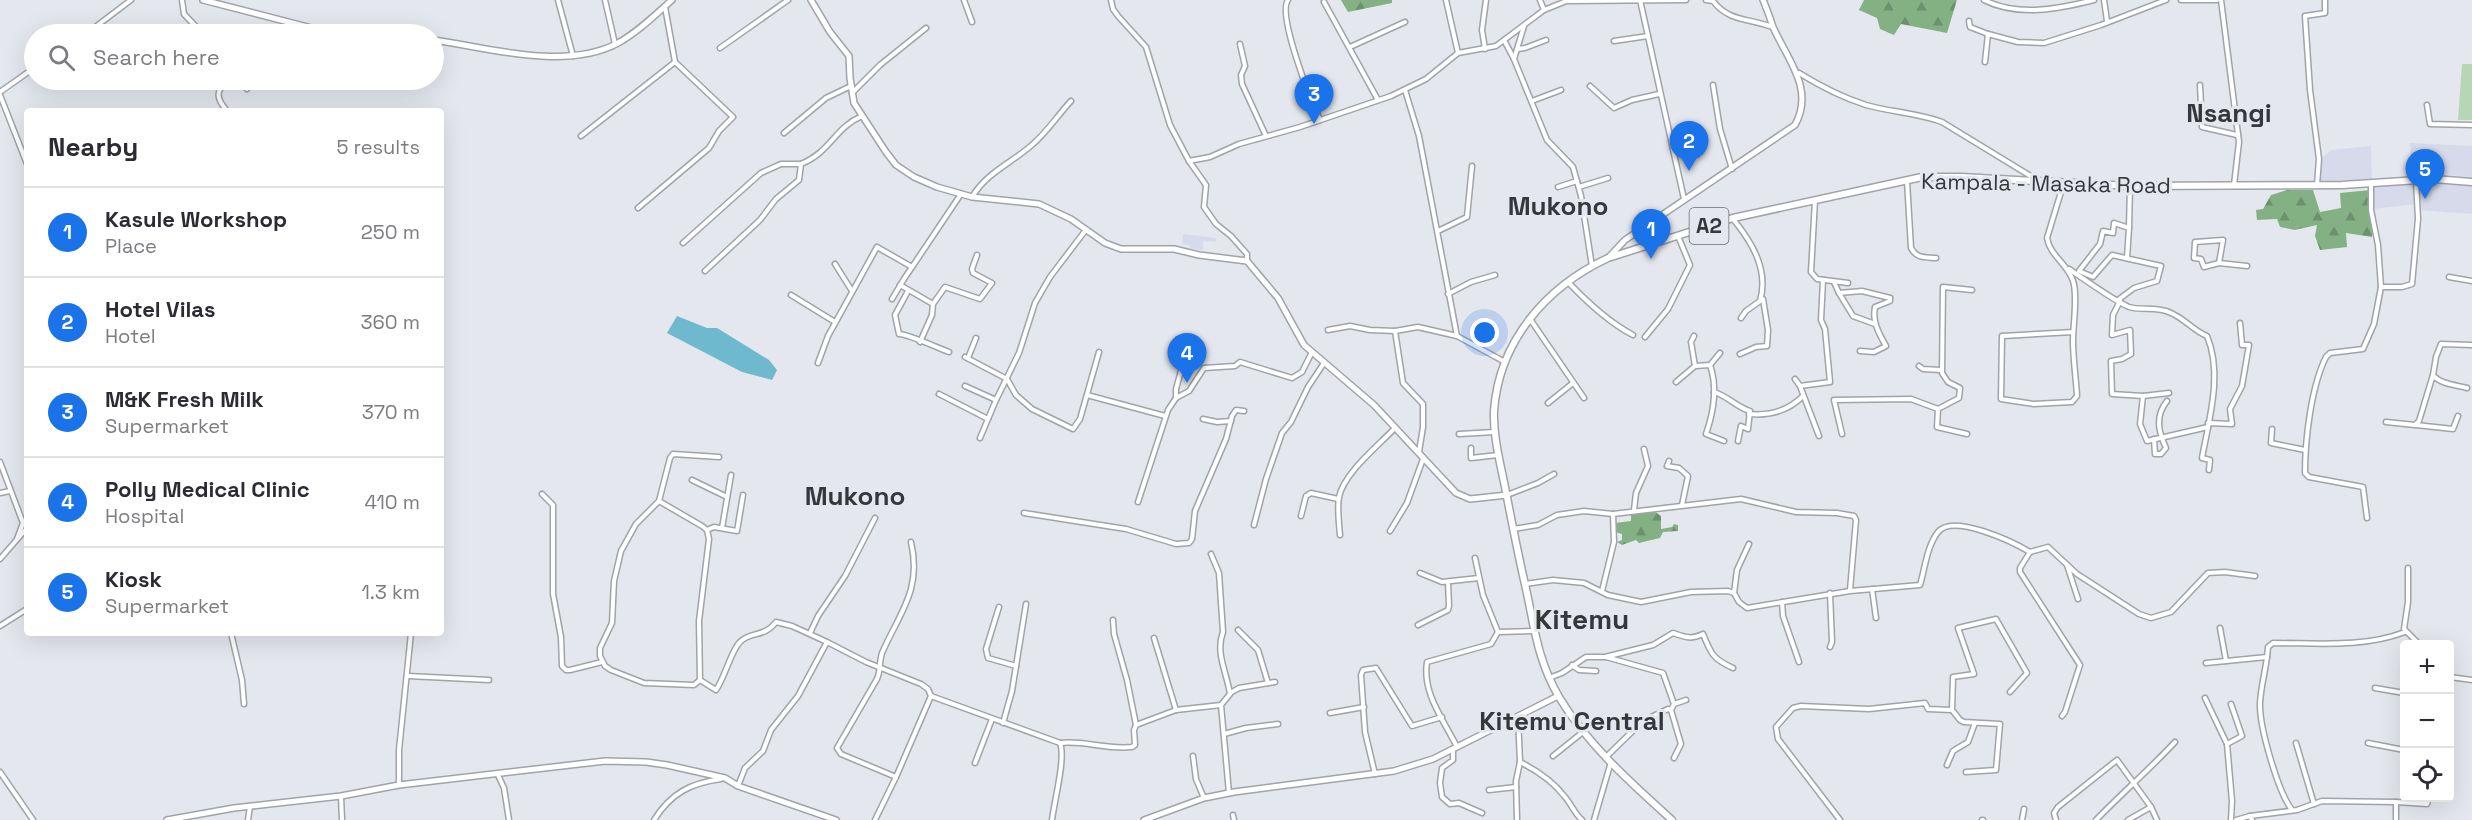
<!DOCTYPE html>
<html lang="en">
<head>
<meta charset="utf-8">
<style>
	:root { --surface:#fff; --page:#f7f7f7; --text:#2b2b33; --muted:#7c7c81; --line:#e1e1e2; --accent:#1a73e8 }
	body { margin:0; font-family:"Space Grotesk",sans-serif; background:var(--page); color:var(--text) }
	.controls { position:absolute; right:18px; bottom:18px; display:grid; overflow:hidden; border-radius:6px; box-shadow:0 6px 24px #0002 }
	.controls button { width:54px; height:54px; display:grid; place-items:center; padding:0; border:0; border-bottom:2px solid var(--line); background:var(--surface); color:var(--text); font:30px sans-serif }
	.you { position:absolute; left:1485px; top:333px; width:21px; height:21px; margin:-15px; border:4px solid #fff; border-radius:50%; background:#1a73e8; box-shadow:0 0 0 9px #1a73e833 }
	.badge { display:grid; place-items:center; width:39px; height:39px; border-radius:50%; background:var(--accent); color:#fff; font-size:20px; font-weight:700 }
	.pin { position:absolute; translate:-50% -50px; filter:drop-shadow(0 2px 3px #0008) }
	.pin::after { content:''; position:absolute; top:32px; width:21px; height:18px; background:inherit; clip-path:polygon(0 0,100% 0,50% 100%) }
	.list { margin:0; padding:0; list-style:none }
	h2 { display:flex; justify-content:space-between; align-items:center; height:78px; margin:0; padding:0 24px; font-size:26px }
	h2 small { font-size:20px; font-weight:400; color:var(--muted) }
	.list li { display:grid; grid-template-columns:39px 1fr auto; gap:18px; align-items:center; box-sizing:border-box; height:90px; padding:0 24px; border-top:2px solid var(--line) }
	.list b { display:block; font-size:22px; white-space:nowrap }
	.list p { margin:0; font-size:20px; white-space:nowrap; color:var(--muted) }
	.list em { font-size:20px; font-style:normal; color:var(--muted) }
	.icon { flex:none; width:33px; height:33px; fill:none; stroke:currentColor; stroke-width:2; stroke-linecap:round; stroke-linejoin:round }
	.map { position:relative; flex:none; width:2472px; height:820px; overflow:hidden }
	.search { position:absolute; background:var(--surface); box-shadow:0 6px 24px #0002; left:24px; top:24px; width:420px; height:66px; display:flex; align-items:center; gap:15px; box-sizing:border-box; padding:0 21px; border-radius:33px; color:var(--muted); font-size:22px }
	.panel { position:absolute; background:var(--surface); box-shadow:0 6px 24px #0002; left:24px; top:108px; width:420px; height:528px; border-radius:6px }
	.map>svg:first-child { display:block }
</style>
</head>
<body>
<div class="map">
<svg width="2472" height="820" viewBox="0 0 2472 820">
	<defs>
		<pattern id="forest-firs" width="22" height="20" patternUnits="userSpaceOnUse" patternTransform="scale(1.5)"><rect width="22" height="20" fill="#83b184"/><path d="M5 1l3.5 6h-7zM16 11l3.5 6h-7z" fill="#6c916d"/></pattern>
	</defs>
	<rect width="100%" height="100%" fill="#e5e7ef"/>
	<g fill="#d7daea">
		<path d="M2410 143 2472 146V177L2440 174 2411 177Z"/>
		<path d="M2371 146 2372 180 2319 181 2323 157 2331 150Z"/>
		<path d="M2417 183 2472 185V214L2417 210 2416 204 2373 209 2374 186Z"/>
		<path d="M1183 234 1216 238V242L1203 241V250L1190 248V245L1182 244Z"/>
	</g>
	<path fill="#b6d6b6" d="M2462 64H2472V120H2458Z"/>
	<g fill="url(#forest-firs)">
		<path d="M1341 0H1392V3L1348 12Z"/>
		<path d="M1864 0H1957L1947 33 1901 24 1894 35 1880 29 1877 18 1859 10Z"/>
		<path d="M2287 190H2313L2320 212 2341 208 2340 193 2370 190 2374 220 2372 237 2346 233 2347 247 2320 250 2315 236 2317 225 2295 230 2280 227 2277 219 2257 220 2256 210 2263 209 2271 195Z"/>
		<path d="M1654 511 1661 516V529L1672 527 1674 524 1678 525V531L1663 532 1660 538 1639 543 1636 540 1622 545 1617 542 1622 540V534L1615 532V523L1631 521V512Z"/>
	</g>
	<path fill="#6eb9ce" d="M677 316 707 328H717L722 331 769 360 777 370 772 380 742 372 667 333Z"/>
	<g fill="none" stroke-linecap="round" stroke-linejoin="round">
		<g stroke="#a1a3ab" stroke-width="7">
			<g id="street">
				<path d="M182 0 184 14 203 34"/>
				<path d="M558 0 573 56"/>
				<path d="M605 0 615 44"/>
				<path d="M964 0 972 22"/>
				<path d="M1111 0 1113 9 1118 16 1146 47 1170 125 1189 161 1206 185 1204 207 1216 224 1231 236 1247 254V261"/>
				<path d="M1288 0C1277 15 1311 101 1320 120"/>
				<path d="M1446 0 1458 53"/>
				<path d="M1540 0 1544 10"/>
				<path d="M1640 0 1684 199"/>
				<path d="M1706 0 1713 1C1729 22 1749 18 1772 27"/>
				<path d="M1984 0C2018 17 2058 9 2094 0"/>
				<path d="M2104 0 2107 21"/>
				<path d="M2181 0H2217"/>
				<path d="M2221 0 2239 142 2234 185"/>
				<path d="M1569 1 1686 0"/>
				<path d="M1324 2 1378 100"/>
				<path d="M1969 21 1970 27 1988 34"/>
				<path d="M86 34 131 0"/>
				<path d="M1504 40 1514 59 1547 140 1573 167 1581 196 1592 266"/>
				<path d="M1614 41 1648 36"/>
				<path d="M1240 44 1245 66 1241 75 1242 84 1266 136"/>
				<path d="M1350 47 1405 22"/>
				<path d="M720 48 788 0"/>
				<path d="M1485 49 1482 30 1486 0"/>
				<path d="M1518 49 1525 48 1546 40"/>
				<path d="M1514 59 1524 26"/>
				<path d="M1985 62 1988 34 2018 42 2044 43 2101 25 2166 0"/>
				<path d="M1799 73C1820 86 1841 97 1866 105 1891 112 1917 113 1942 122L2037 180"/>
				<path d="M138 80H154"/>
				<path d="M240 80 247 89"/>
				<path d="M1713 85 1720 129 1732 169"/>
				<path d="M2200 85 2202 127 2237 135"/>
				<path d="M104 86 125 80"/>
				<path d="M1590 86 1614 108 1632 100 1659 94"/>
				<path d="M1405 90 1419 136 1457 336 1505 362"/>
				<path d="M0 92 34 68"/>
				<path d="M852 93 880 65 926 28"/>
				<path d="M0 95 27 164"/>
				<path d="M1532 101 1561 90"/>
				<path d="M2427 105 2430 124 2472 125"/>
				<path d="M227 111C216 98 215 91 228 80"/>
				<path d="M784 133 826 98 851 86"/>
				<path d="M581 136 675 62 665 7"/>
				<path d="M1189 161 1210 157 1239 144 1300 127 1391 96 1426 79 1458 53 1496 46 1544 10 1569 0"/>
				<path d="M1907 181 1911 248C1917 259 1925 257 1936 258"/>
				<path d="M2064 182 2047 238C2050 256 2068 264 2073 281 2078 295 2073 325 2073 341 2073 359 2076 378 2077 396L2072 402 2034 404 2001 399 2002 336 2073 332"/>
				<path d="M2317 185 2319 159 2310 90 2305 16 2325 13V0"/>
				<path d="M1558 187 1577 181"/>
				<path d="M1579 187 1608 178"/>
				<path d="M972 197C987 172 1012 163 1033 144 1047 132 1058 115 1071 101"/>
				<path d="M1815 200 1811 272 1817 279 1848 283"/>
				<path d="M638 208 709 148 719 131 733 117 675 62"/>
				<path d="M1733 219C1752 242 1769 270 1760 301L1746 311 1741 318"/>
				<path d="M2129 228 2130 186"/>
				<path d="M1438 231 1467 217 1472 166"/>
				<path d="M683 243 761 173 781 164H801"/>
				<path d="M2219 263 2223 240 2195 242 2194 258 2201 259 2204 267 2219 263 2247 266"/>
				<path d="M835 264 852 291"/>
				<path d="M2069 269C2084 279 2114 301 2129 307 2142 311 2157 306 2171 313 2185 319 2194 331 2207 336 2223 374 2209 419 2202 458L2210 460 2209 470"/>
				<path d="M705 271 760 220 776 199 799 180 801 164C831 152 834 128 862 116"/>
				<path d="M2449 277 2472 281"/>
				<path d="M1568 282C1587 302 1608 322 1633 335"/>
				<path d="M1834 282 1839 293 1862 291 1890 298"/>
				<path d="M900 285 933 304 945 287 980 299 992 283 973 273 972 269 977 255"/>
				<path d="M2381 287H2402L2412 284 2418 219 2416 180"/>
				<path d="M908 291 895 315 899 334C908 334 938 348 949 352"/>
				<path d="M1839 293 1853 316 1875 324"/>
				<path d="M1448 294 1471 282 1495 275"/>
				<path d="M791 295 835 322"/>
				<path d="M892 299 904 279 961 194"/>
				<path d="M2118 300 2134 288 2157 281 2161 266 2112 255 2093 277 2079 271 2100 244 2103 231 2113 233 2114 223 2129 228 2127 258"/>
				<path d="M2120 301 2113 315 2112 335 2130 330 2131 354 2122 359 2111 361 2112 394 2143 396"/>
				<path d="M1530 319 1584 398"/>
				<path d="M1328 330 1350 326 1370 330 1395 331 1418 327 1457 336"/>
				<path d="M1395 331 1403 383 1423 404V427L1419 452"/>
				<path d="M1694 336 1691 342 1695 366"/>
				<path d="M1645 337 1668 309 1690 265 1678 236"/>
				<path d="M920 342 932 315 933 304"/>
				<path d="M1860 351 1874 352 1886 346C1879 334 1872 321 1875 307L1890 301V298"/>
				<path d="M1740 354 1756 347 1767 346 1768 330 1763 299"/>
				<path d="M965 357 1007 379 1016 395 1032 409 1073 429 1080 419 1099 352"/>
				<path d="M968 358 976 338"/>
				<path d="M818 363 828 336 877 247 912 267"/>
				<path d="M1710 365C1718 388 1714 411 1706 434L1724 441"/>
				<path d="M1919 366 1923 369 1941 370"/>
				<path d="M1795 379 1800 386 1819 436"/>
				<path d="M1676 382 1695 366 1710 365 1720 353"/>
				<path d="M965 386 996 400"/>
				<path d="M1800 386 1830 382 1825 329 1821 320 1823 280"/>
				<path d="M2467 388C2456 385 2440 384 2433 375L2436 357 2441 344 2472 345"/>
				<path d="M1714 392C1728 396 1736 407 1750 411L1748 429 1741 426 1738 441"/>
				<path d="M2169 393 2143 396 2140 424 2147 441 2208 427"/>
				<path d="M939 394 988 419"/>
				<path d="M1087 395 1165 416"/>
				<path d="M1176 398V389L1188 345"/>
				<path d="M1548 403 1573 383"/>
				<path d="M1749 414C1770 416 1788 411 1803 396"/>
				<path d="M1203 419 1217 422 1231 421"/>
				<path d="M2386 422 2415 425 2419 421 2433 375"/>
				<path d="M2208 423 2232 424 2230 409 2242 386 2249 345H2242L2240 323"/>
				<path d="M2416 425 2453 429 2458 416"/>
				<path d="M2272 429 2271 443 2305 450"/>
				<path d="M1459 434 1495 432"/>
				<path d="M1842 434 1834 400 1911 399 1938 409"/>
				<path d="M1967 434 1937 427 1938 409 1959 398 1960 388 1948 382 1942 373 1943 287 1972 290"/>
				<path d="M980 438 996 400 1019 353 1035 303 1050 277 1085 231"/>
				<path d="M2154 439 2155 454H2161L2166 448C2158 431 2155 416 2167 401"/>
				<path d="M1471 448V458L1498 455"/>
				<path d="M719 457 673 454 670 458 659 501 636 524 621 551 614 581 612 623 600 648V656L605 666 611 670 644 683 694 685 700 680 716 690C725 677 731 651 740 642 750 631 764 638 776 622L792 626 827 642 798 696 771 730 763 751 745 768 738 786"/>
				<path d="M1669 461 1667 466 1679 468 1688 476 1682 505"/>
				<path d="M0 462 23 523 17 539"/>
				<path d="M692 480 727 497"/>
				<path d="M0 493 10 491"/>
				<path d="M542 494 553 505V594L561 637 562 666 566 670H570L602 662"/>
				<path d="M1507 495 1538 483 1554 474"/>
				<path d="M659 501 702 526 707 530 709 539 699 621 700 680"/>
				<path d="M1138 502 1168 410 1176 398 1189 391 1204 368 1235 366 1240 362 1292 378 1302 372 1312 352"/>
				<path d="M1634 510 1636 493 1648 466 1644 449"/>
				<path d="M1024 513 1126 529 1176 544 1189 543 1192 539 1195 511 1226 439 1232 416 1236 410 1244 411"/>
				<path d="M1301 516 1306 496 1311 493 1338 499"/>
				<path d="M2367 518 2363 487 2309 477 2305 473C2305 440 2311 387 2326 357L2330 353 2363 349 2374 324 2381 287 2378 245 2371 210V184"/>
				<path d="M1254 525 1266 479 1282 433 1291 422 1308 387 1324 363"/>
				<path d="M722 528 731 475"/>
				<path d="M1513 529 1538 525 1557 515 1584 511 1613 514"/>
				<path d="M707 530 714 527 737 531 743 495"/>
				<path d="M1390 531 1407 503 1423 459"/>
				<path d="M1340 535C1339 523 1337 508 1339 497 1344 473 1378 446 1395 428"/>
				<path d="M2030 552 2020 568V572L2080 665 2065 712 2062 716"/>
				<path d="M1211 554 1219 573 1223 632C1215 653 1227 673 1230 694L1221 705 1229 793"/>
				<path d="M1475 558 1483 595 1498 632"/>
				<path d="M0 559 27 528"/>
				<path d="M2067 565 2078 599"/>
				<path d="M2408 568V602L2404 629 2419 644"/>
				<path d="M1420 573 1442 582 1479 578"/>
				<path d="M1525 584 1553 580 1584 583 1608 595 1641 602 1691 592 1728 591 1734 593 1739 602 1747 608 1850 591 1920 585C1925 568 1927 546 1938 532 1953 513 2013 542 2030 552L2048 547 2077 574 2139 614 2151 618 2171 612 2208 573 2225 572 2255 576"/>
				<path d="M1872 589 1876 618"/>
				<path d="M1602 591 1614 542 1613 514 1741 499 1796 512 1837 513 1854 516 1856 520 1850 590"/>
				<path d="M1734 593 1737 570 1749 544"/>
				<path d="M1782 602 1783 616 1799 662"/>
				<path d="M999 607 986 649 988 658 1016 666"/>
				<path d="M1113 620 1114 634 1127 680 1136 725 1176 710 1221 705"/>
				<path d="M1418 625 1448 610 1449 606 1448 582"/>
				<path d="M0 626 27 609"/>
				<path d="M2220 628 2226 661"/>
				<path d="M1238 630 1258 650 1268 683"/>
				<path d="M231 633 242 680 244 704"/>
				<path d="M810 633 818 616 845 576 875 518"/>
				<path d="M1154 638 1176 710"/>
				<path d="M827 642 866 662 921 684 928 689 931 696 896 777 875 820"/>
				<path d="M1830 647 1832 642 1830 593"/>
				<path d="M1606 657 1663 673 1674 704 1671 710"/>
				<path d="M2206 663 2267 657"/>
				<path d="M1572 665 1579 670 1596 671"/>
				<path d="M408 676 489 680"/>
				<path d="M2450 677 2472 680"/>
				<path d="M1549 678 1562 673 1586 657H1605L1653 645 1673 633C1685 637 1690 640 1703 634 1711 654 1713 659 1733 668"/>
				<path d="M2375 688 2404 693"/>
				<path d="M1230 693 1239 688 1275 682"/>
				<path d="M931 696 1060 743C1066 758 1054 802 1052 820"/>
				<path d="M2205 698 2227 744 2232 801 2231 820"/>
				<path d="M1674 704 1686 700"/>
				<path d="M1952 710 1953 677 1974 674 1958 628 1996 619 2027 673 2010 692"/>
				<path d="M1330 713 1364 707"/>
				<path d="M1003 723 1012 691 1026 604"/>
				<path d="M1224 734 1246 728 1278 724"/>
				<path d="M1060 743C1084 740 1107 750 1132 747L1135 745 1134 730 1136 725"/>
				<path d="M2296 743 2314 804"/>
				<path d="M2368 743 2404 750"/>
				<path d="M2227 744 2242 736 2231 704"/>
				<path d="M1457 747C1444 720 1422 694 1427 662L1491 644 1498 632 1534 631"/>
				<path d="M1453 749V760L1442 768 1440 783 1442 797 1450 804 1459 803 1482 813"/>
				<path d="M1193 756 1196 779 1204 798"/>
				<path d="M1553 756 1583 732"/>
				<path d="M1606 757 1643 721 1668 709 1671 710 1681 744 1674 758"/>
				<path d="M1520 762C1538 771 1553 781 1565 797 1572 805 1574 813 1582 820"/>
				<path d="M975 763 992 719"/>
				<path d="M1947 765 1953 751 1968 742 1975 723"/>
				<path d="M0 772 33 820"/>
				<path d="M1375 774 1365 732 1361 675 1363 670 1376 668 1412 726 1442 717"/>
				<path d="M498 775 504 788 509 820"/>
				<path d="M896 777 841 754 837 748 877 679C881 670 879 662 882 653 900 612 922 590 911 542"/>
				<path d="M399 785V750L411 633"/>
				<path d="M1489 790 1516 787"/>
				<path d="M341 796 342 820"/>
				<path d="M2396 802 2427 804 2429 798"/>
				<path d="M2292 810C2278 792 2259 726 2260 703 2261 684 2267 666 2268 647L2273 643C2318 643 2363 648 2405 632"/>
				<path d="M1233 815 1234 820"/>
				<path d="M2250 816 2297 810 2322 801 2396 802V820"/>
				<path d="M248 820 250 806"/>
				<path d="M654 820C671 793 691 783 721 779"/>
				<path d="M1517 820 1516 781 1520 762 1518 716"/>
				<path d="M1594 820 1611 762"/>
				<path d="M1840 820 1778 739 1776 727 1793 708 1801 706 1869 709 1925 703 1928 709 1952 710 1960 720 1964 722 2000 724 1996 770 1966 772"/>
				<path d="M1982 820H1983"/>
				<path d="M2022 820 2024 809"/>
				<path d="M2056 820 2054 813 2058 807 2117 760 2151 807 2157 820"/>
				<path d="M2096 820C2122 793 2149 770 2175 742"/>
				<path d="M2128 820 2151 807"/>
				<path d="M2236 820 2250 816 2252 820"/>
			</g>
		</g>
		<g stroke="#a1a3ab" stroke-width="8">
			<g id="secondary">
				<path d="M203 0 323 31 406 34"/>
				<path d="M811 0 830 32 849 56 850 78 854 103 886 152 896 165 914 177 937 187 972 197 1039 204 1071 219 1105 243 1121 249H1174L1199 255 1247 261 1278 298 1304 345 1374 405 1456 493 1470 499 1507 495"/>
				<path d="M434 40C489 48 566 71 618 43 638 32 655 15 672 0"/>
				<path d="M1609 257 1625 240 1795 125C1815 89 1787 59 1773 27 1770 18 1767 9 1763 0"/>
				<path d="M167 820 234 808 341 796 399 785 605 761 646 762 667 765 725 778 738 786 836 820"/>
				<path d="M1144 820 1204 798 1234 792 1394 771 1433 759 1558 696"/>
			</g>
		</g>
		<g stroke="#a1a3ab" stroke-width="9">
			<path id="primary" d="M1672 820C1631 783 1587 744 1559 697 1536 658 1534 622 1524 580 1517 549 1511 518 1505 487 1500 462 1493 436 1494 411 1499 341 1546 287 1608 258L1733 218 1922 177H1961L2130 186 2342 185 2434 179 2472 182"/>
		</g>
		<use href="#street" stroke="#fff" stroke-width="4"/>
		<use href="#secondary" stroke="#fff" stroke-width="5"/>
		<use href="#primary" stroke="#fff" stroke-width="6"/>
	</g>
	<g text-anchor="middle" stroke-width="6" stroke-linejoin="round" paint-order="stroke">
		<rect fill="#e5e7ef" stroke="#6a6c70" stroke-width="1.5" x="1689.5" y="208" width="39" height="36" rx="4.5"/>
		<g font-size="21" font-weight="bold" fill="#36373a">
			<text x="1709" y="233">A2</text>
		</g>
		<g font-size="22" fill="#36373a" stroke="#e5e7ef">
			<text transform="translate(2046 183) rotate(1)" y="8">Kampala - Masaka Road</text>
		</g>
		<g font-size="26" font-weight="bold" fill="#36373a" stroke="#e5e7ef">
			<text x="2229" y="122">Nsangi</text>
			<text x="1558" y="215">Mukono</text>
			<text x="855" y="505">Mukono</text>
			<text x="1572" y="730">Kitemu Central</text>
		</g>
		<g font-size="28" font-weight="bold" fill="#36373a" stroke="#e5e7ef">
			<text x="1582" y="629">Kitemu</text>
		</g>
	</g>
</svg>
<div class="controls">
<button>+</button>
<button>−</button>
<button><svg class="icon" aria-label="locate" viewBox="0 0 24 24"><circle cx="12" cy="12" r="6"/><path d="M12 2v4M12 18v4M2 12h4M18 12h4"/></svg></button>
</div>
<div class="you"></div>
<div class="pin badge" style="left:1651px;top:259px">1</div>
<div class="pin badge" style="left:1689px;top:171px">2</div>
<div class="pin badge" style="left:1314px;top:124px">3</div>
<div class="pin badge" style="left:1187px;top:383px">4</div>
<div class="pin badge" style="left:2425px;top:199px">5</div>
<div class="search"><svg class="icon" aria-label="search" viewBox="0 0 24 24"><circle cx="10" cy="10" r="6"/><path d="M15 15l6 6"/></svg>Search here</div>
<section class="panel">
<h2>Nearby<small>5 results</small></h2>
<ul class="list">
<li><span class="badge">1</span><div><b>Kasule Workshop</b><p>Place</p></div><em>250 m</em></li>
<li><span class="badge">2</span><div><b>Hotel Vilas</b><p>Hotel</p></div><em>360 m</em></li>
<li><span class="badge">3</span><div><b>M&amp;K Fresh Milk</b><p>Supermarket</p></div><em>370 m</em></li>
<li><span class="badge">4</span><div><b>Polly Medical Clinic</b><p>Hospital</p></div><em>410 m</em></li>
<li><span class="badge">5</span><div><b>Kiosk</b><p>Supermarket</p></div><em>1.3 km</em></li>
</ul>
</section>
</div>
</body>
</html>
